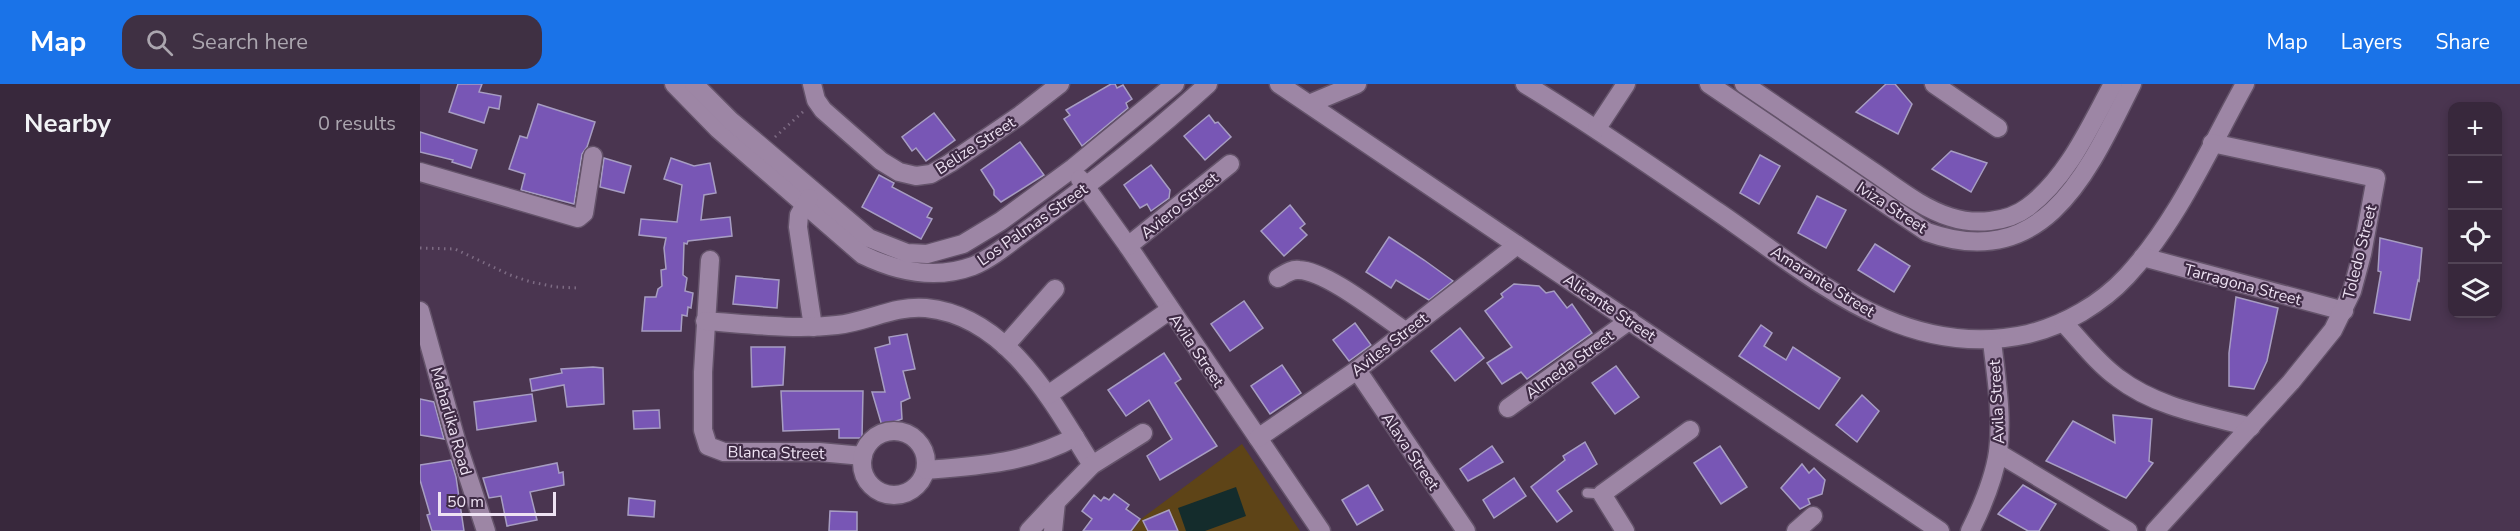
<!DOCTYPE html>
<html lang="en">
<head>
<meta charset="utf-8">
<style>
	:root { --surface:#38283c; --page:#3f3043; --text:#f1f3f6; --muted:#aba6af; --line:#524456; --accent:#1a73e8 }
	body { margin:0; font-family:"Nunito Sans",sans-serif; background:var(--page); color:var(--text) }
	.controls { position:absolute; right:18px; top:18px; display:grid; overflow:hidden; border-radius:12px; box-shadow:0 3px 9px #0003 }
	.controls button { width:54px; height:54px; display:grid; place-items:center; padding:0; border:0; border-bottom:2px solid var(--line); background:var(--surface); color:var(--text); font:30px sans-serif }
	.scale { position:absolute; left:18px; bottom:15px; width:118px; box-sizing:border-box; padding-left:6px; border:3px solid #eee2f3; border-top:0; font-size:16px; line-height:21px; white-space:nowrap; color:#eee2f3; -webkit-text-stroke:4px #3f2b45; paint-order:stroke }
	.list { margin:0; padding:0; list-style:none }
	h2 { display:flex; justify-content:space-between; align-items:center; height:78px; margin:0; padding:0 24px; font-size:26px }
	h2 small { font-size:20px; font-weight:400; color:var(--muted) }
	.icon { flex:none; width:33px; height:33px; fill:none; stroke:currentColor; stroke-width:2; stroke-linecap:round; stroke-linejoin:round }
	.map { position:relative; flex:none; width:2100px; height:447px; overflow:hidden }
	header { display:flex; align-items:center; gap:36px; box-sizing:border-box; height:84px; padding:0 30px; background:var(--accent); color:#fff }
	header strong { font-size:28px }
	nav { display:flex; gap:33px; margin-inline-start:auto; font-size:21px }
	.search { width:420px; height:54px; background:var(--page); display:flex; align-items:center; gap:15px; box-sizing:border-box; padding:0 21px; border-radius:18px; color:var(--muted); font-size:22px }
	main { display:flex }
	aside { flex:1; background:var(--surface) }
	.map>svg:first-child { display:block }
</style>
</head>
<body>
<header>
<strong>Map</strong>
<div class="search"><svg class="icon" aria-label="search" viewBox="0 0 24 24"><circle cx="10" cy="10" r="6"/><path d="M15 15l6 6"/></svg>Search here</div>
<nav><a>Map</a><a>Layers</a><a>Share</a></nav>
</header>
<main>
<aside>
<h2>Nearby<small>0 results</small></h2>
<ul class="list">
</ul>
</aside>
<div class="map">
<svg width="2100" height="447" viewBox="0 0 2100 447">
	<rect width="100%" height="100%" fill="#4a3550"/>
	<path fill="#5e4417" d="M822 360 880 447H712L721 435Z"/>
	<path fill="#142c2c" d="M816 403 826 432 785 447H766L758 424Z"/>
	<g fill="#7856b5" stroke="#a79dc2" stroke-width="1.5">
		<path d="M38 0H62L59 8 81 12 79 25 69 23 64 39 29 28Z"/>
		<path d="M691 0H695L697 4 703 1 712 15 706 19 708 24 662 62 644 35 650 31 646 26Z"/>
		<path d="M1466 0H1475L1492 20 1478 50 1436 28Z"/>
		<path d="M118 20 175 38 167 63 162 70 154 120 101 106 105 90 89 85 100 52 107 54Z"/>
		<path d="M514 29 535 56 506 77 496 64 492 67 482 53Z"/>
		<path d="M789 31 795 39 798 38 811 53 785 76 764 52Z"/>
		<path d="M0 48 57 66 51 84 32 78 33 76 0 68Z"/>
		<path d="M600 58 624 91 581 118 574 111V106L561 86Z"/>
		<path d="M1531 67 1567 79 1551 108 1512 85Z"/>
		<path d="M1340 71 1360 82 1339 120 1320 109Z"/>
		<path d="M184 74 211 82 204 109 180 103Z"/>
		<path d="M251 74 274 82 290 79 296 109 284 111 281 136 310 133 312 152 268 157 267 160 264 159 263 191 267 194 265 207 273 209 271 224 268 223 267 232 262 231 261 247H222L225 213H236L238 205 242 202 241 186 246 185 244 164 246 154 219 151 221 135 257 138 262 101 244 95Z"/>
		<path d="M731 81 750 106 749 114 731 127 727 120 720 124 704 101Z"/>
		<path d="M459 91 474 99 472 103 512 124 507 133 512 135 501 155 442 123Z"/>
		<path d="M1397 112 1426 126 1406 164 1378 149Z"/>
		<path d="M870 121 885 140 880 144 887 151 864 172 841 147Z"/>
		<path d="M969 153 1004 176 1033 197 1009 216 976 196 971 204 946 188Z"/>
		<path d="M1960 154 2002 164 1999 197 1998 196 1990 236 1954 229 1961 188 1958 187Z"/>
		<path d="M1455 160 1490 182 1474 208 1438 186Z"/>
		<path d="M316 192 359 196 357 224 313 220Z"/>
		<path d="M1094 200 1119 202 1126 209 1134 207 1147 224 1152 220 1172 249 1107 295 1101 288 1082 300 1067 279 1092 263 1065 227 1083 213 1081 210Z"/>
		<path d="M1816 213 1858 224 1847 277 1834 305 1809 302V269Z"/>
		<path d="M824 217 843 244 810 267 791 240Z"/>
		<path d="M935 239 951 261 929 277 913 256Z"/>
		<path d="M1341 241 1352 249 1344 262 1366 276 1373 263 1420 294 1399 325 1319 272Z"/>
		<path d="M1040 244 1064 274 1035 297 1011 267Z"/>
		<path d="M487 250 495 285 483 287 490 314 481 318 482 335 462 342 452 308H465L455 264 470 260 469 253Z"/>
		<path d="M331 263H365L363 301 332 303Z"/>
		<path d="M744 269 761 295 755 299 797 362 740 396 727 372 752 355 729 316 706 332 688 306Z"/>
		<path d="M862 281 881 309 850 330 831 302Z"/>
		<path d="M1196 282 1219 313 1195 330 1172 299Z"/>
		<path d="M173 283 183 284 184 320 147 323 144 301 112 307 110 295 142 289 141 285Z"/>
		<path d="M361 307H443L442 354H419V345L363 347Z"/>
		<path d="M112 310 116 337 57 346 54 318Z"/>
		<path d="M1442 311 1459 327 1437 358 1416 341Z"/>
		<path d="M0 315 14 318 24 355 0 351Z"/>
		<path d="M239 326 240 344 214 345 213 327Z"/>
		<path d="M1693 331 1732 335 1729 377 1733 379 1706 414 1626 377 1653 337 1695 359Z"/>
		<path d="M1165 358 1177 380 1137 407 1152 427 1137 438 1111 403 1145 376 1143 372Z"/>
		<path d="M1072 362 1083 378 1048 397 1040 385Z"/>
		<path d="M1300 362 1327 403 1301 420 1274 379Z"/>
		<path d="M31 376 36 393 44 447H12L7 431 10 430 0 396V381Z"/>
		<path d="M137 379 139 389 143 388 144 401 110 408 117 436 87 442 81 412 69 414 63 394Z"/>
		<path d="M1382 380 1389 389 1394 384 1405 396 1402 410 1388 415 1390 420 1380 425 1361 404Z"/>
		<path d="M1094 394 1106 412 1074 434 1063 416Z"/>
		<path d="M948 401 963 426 937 441 922 416Z"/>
		<path d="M1603 401 1636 420 1619 447H1608L1578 430Z"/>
		<path d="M694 410 709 421 706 425 720 435 711 447H663L672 435 662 427 674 411 681 417 684 413 689 416Z"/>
		<path d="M209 414 235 417 234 433 208 431Z"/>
		<path d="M749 426 758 447H728L723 437Z"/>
		<path d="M410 427 437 428V447H409Z"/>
	</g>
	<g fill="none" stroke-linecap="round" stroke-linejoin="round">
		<g stroke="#64536a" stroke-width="12">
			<path id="service" d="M1167 409 1182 410"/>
		</g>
		<g stroke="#64536a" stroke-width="21">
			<g id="minor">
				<path d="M254 0 298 45 443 171C478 188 515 196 553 182 575 173 595 154 614 141 674 97 732 51 788 0"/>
				<path d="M274 0 310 36 449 154 487 169 507 170 543 160 581 137 653 84 755 0"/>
				<path d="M392 0 396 16 403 26 461 77 479 88 496 92 511 90 530 79 599 32 640 0"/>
				<path d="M859 0 1520 447"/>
				<path d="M1105 0C1171 40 1234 84 1298 128 1393 193 1484 278 1608 250 1645 241 1681 220 1707 192 1757 138 1789 65 1825 0"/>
				<path d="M1289 0 1507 148C1625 190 1669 86 1712 0"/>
				<path d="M1324 0C1366 29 1409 58 1452 87 1476 103 1501 124 1530 133 1554 141 1587 139 1608 123 1648 93 1670 42 1693 0"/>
				<path d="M1514 0 1578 44"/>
				<path d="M889 20 937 0"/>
				<path d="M1177 44 1206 0"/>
				<path d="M0 88 158 134 164 129 173 72"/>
				<path d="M660 95 708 162 901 447"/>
				<path d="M389 114 379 131 378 143 393 243"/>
				<path d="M708 162 810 80"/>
				<path d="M1723 173 1924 227"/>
				<path d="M290 176 283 288V346L288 362 304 368H399L443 372"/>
				<path d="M858 194C865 190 871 185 879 186 907 187 961 231 985 247"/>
				<path d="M0 227 36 356 66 447"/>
				<path d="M285 237C329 240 373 246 417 241 447 238 475 221 506 224 588 232 633 319 672 381"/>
				<path d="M1643 238C1660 256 1677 279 1698 294 1736 323 1785 331 1831 343"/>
				<path d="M585 262 635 205"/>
				<path d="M937 286 1046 447"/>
				<path d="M628 311 750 226"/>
				<path d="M1088 324 1210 236"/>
				<circle cx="474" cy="379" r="32"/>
				<path d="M838 354 937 286 1097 161"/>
				<path d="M1578 369 1708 447"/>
				<path d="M506 386C558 382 608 379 655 353"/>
				<path d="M636 418 672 381 723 349"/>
				<path d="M609 447 636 418 633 447"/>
				<path d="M1205 447 1182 410 1270 346"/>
				<path d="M1376 447 1393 432"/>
				<path d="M1550 447C1562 423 1574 395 1578 368 1583 332 1576 293 1572 257"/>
				<path d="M1735 447 1871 298 1913 246 1932 207 1942 170 1956 94 1792 59"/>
			</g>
		</g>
		<g stroke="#7d6b83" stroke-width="3" stroke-dasharray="1.5 4.5" stroke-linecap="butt">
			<path d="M355 53 384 27"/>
			<path d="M0 164 35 165 90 191 111 198 136 203 158 204"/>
		</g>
		<use href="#service" stroke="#9d86a5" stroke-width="9"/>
		<use href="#minor" stroke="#9d86a5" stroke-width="18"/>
	</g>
	<g text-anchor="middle" stroke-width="4.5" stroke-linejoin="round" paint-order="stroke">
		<g font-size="16" fill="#eee2f3" stroke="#3f2b45">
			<text transform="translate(555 61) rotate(-33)" y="6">Belize Street</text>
			<text transform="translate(759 121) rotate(-39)" y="6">Aviero Street</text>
			<text transform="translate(1472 123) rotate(33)" y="6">Iviza Street</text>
			<text transform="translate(612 140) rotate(-35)" y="6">Los Palmas Street</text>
			<text transform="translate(1939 168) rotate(-76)" y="6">Toledo Street</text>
			<text transform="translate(1403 197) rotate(32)" y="6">Amarante Street</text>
			<text transform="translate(1823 200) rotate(15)" y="6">Tarragona Street</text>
			<text transform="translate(1190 223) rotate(34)" y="6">Alicante Street</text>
			<text transform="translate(969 260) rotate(-38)" y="6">Aviles Street</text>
			<text transform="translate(777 266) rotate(56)" y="6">Avila Street</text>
			<text transform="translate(1149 280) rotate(-36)" y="6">Almeda Street</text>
			<text transform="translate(1576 318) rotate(-93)" y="6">Avila Street</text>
			<text transform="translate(32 337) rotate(74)" y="6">Maharlika Road</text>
			<text transform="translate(991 367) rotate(56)" y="6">Alava Street</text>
			<text transform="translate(356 368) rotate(1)" y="6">Blanca Street</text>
		</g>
	</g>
</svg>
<div class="controls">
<button>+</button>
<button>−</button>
<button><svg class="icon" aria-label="locate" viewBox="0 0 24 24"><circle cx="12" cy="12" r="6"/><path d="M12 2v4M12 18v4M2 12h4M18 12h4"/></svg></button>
<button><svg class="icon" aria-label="layers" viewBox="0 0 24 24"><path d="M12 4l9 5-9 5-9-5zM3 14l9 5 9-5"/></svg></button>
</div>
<div class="scale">50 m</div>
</div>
</main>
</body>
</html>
